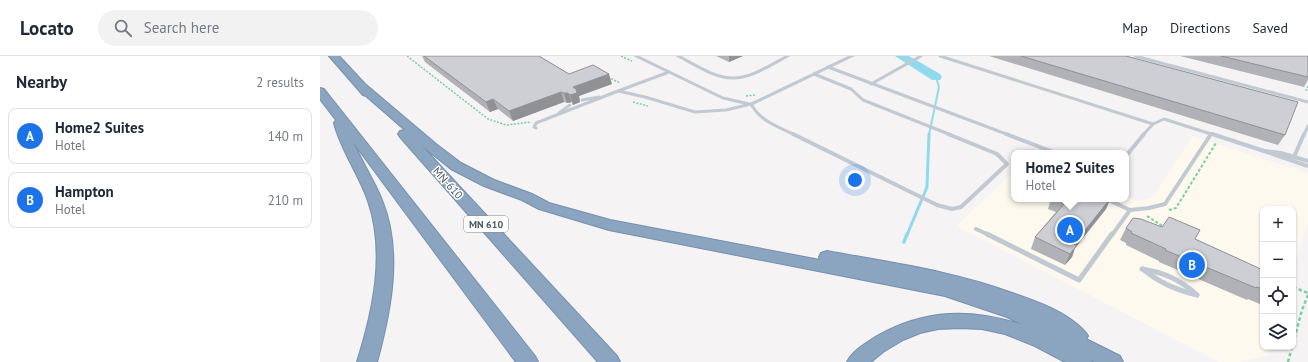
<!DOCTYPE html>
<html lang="en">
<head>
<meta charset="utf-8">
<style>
	:root { --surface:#fff; --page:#f2f2f3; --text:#1f2937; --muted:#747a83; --line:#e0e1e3; --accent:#1a73e8 }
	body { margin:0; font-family:"PT Sans",sans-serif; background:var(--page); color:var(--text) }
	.controls { position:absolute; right:12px; bottom:12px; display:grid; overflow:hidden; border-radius:8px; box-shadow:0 1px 3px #0004 }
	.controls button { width:36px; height:36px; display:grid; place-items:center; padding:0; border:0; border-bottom:1px solid var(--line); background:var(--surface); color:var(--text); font:20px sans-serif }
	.you { position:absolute; left:535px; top:124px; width:14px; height:14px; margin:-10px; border:3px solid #fff; border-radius:50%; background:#1a73e8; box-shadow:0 0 0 6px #1a73e833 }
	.badge { display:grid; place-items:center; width:26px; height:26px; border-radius:50%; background:var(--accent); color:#fff; font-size:13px; font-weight:700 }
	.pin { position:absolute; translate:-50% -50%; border:2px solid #fff; box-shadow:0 1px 4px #0006 }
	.popup { position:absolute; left:691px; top:94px; width:118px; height:52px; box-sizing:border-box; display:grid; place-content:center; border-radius:8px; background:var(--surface); filter:drop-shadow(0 1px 3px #0005); font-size:13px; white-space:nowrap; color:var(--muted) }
	.popup b { font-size:15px; color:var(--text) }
	.popup::after { content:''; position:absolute; left:50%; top:100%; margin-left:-8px; border:8px solid transparent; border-top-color:var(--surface) }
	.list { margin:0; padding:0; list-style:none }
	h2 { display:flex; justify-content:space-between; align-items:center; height:52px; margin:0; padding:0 16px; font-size:17px }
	h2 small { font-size:13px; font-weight:400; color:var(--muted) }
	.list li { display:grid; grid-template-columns:26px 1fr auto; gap:12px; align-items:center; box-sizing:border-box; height:56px; margin:0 8px 8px; padding:0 8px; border:1px solid var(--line); border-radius:8px }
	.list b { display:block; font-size:15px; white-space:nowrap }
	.list p { margin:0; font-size:13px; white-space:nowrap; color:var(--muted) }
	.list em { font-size:13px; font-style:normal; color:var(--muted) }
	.icon { flex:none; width:22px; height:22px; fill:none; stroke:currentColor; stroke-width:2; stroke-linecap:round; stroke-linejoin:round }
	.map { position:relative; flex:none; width:988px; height:306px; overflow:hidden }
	header { display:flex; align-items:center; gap:24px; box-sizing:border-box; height:56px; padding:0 20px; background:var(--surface); border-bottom:1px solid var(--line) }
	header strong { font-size:19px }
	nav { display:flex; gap:22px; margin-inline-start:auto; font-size:14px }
	.search { width:280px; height:36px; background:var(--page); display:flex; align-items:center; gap:10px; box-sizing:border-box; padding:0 14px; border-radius:22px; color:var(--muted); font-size:15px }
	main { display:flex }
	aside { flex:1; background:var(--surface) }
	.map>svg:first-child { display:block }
</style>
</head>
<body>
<header>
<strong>Locato</strong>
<div class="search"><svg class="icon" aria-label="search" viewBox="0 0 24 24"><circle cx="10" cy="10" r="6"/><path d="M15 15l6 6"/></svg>Search here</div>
<nav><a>Map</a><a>Directions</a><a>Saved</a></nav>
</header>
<main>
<aside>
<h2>Nearby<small>2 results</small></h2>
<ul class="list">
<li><span class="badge">A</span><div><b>Home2 Suites</b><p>Hotel</p></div><em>140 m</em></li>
<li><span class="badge">B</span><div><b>Hampton</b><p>Hotel</p></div><em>210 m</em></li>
</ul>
</aside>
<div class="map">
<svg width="988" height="306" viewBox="0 0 988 306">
	<rect width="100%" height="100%" fill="#f5f3f3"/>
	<path fill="#fdf9ef" d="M873 80 988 117V166L973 216V153H943V291H951L948 300 918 306H899L636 170 694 115V143H806V140L818 145 833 141Z"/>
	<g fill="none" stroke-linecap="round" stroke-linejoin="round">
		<path stroke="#90daee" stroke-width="2" d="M609 79 619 31 616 21"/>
		<path stroke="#90daee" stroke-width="3" d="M587 179 607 131 609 78"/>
		<path stroke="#90daee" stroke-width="3.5" d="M584 186 587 178"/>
		<path fill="#90daee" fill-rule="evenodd" d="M575 0H589L620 18 622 21 620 24H612Z"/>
		<g stroke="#7690ad" stroke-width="2">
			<g id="highway">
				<path d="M9 0H19L45 28 116 88 141 107 174 124 212 138 229 147 290 164 500 204 499 201 501 197 507 195C571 207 634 215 695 238 715 245 735 252 753 265 759 270 764 273 768 280L766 283 800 300 803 306H775L771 304 772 306H745L715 290 685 278 662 273 640 272 618 273 600 277 583 284 563 296 551 306H527C532 295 546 287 557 280 605 253 651 252 703 269L687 261 625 240 289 174 219 153 202 144 164 130 131 113 101 89 297 300 300 306H278L80 81 78 78 80 75 85 74 46 40 43 39Z"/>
				<path d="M0 32 4 33 215 300 218 306H196L33 86C42 106 54 124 62 144 83 195 71 255 57 306H37C53 255 66 197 48 145 39 118 21 95 14 67L16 64 0 43Z"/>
			</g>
		</g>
		<g stroke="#7ad0a6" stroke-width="1.5" stroke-dasharray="2 1.5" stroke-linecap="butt">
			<path d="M87 0 168 63 186 69 211 66"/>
			<path d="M301 0 312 5"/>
			<path d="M288 21 300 27"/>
			<path d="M988 30 986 34H988"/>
			<path d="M426 40 435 39"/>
			<path d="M313 46 328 50"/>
		</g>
		<g stroke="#7ad0a6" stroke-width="2" stroke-dasharray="3 2" stroke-linecap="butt">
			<path d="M849 154 856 152 896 87"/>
			<path d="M827 160 844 171"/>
		</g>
		<g stroke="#7ad0a6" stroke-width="2.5" stroke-dasharray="3.5 2.5" stroke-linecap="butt">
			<path d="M973 231 988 237"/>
			<path d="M973 288 982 254 988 239"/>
			<path d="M968 306 972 291"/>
		</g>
		<g stroke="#c1cad2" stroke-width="3">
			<path d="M316 0 403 42 429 48"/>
			<path d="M358 0C374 8 394 22 413 22 432 22 452 8 468 0"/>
			<path d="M620 0 833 68 844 63 891 78"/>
			<path d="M815 0 988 46"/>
			<path d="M508 11 689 79"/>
			<path d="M349 16 298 35 325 41 375 56 406 54 431 48"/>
			<path d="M494 18 531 33 543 44 631 79"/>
			<path d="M551 28 601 0"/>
			<path d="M262 44 279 41"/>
			<path d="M431 48C440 65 458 71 475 79"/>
			<path d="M239 57 250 49"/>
			<path d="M216 72 214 71 216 67 298 35"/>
			<path d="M823 79 833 68"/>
			<path d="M890 79 891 78 895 79"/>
			<path d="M984 79 988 70"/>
		</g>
		<g stroke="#c1cad2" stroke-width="4">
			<path d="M473 78 617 149 632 153 641 151 687 108 677 98 628 78"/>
			<path d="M686 78 736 97"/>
			<path d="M892 78 944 95"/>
			<path d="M806 100 824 78"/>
			<path d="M974 101 984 78"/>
			<path d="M988 105 961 97 944 95 988 110"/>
			<path d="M786 143 810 154"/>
			<path d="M656 173 669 179"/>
			<path d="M792 179 810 154 829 152 845 148 891 78"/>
		</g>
		<g stroke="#c1cad2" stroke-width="5">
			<path d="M667 178 759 224 792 178"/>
			<path d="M822 213C844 216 861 224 877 239"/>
			<path d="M823 213C839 227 856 234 877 239"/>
		</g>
		<path fill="#c1cad2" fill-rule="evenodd" d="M528 0H535L433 49H429L428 48Z"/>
		<use href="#highway" fill="#8ba5c1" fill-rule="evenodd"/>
	</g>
	<g fill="#b0b2b7">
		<path d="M102 0H219L249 18 292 28 259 40 260 46 253 49 252 46 247 47 244 46 193 65 178 53 170 56 105 6Z"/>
		<path d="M396 0H423L409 6Z"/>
		<path d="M669 0H806L965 79 958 89Z"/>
		<path d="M860 0H988V24L984 31Z"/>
		<path d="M731 143H790L786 153 755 192 752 201 745 209 711 193 715 181 736 156 728 153Z"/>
		<path d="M806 172 875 183 943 214V247L942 249 928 243 927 244 839 206V205L806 189V187L800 184Z"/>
	</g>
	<g fill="#909195">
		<path d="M409 0H423L409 6Z"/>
		<path d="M289 18 292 28 259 40 260 46 253 49 250 39 253 31Z"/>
		<path d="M241 36 244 46 193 65 189 55Z"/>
		<path d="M244 37H248L252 46 247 47Z"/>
		<path d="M173 43 178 53 170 56 166 46Z"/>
		<path d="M790 143 786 153 755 192 752 201 745 209 754 188Z"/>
	</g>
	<g fill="#cdcfd5" stroke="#909195">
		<path d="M104 0H219L249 18 273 9 289 18 253 31 256 33 257 37 250 39 248 37H244L241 36 189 55 173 43 166 46Z"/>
		<path d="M701 0H806L978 46 965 79Z"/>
		<path d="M901 0H988V21Z"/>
		<path d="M736 143H790L754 188 757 189 750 198 715 181 745 147Z"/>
		<path d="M849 161 880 174 875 183 943 214V233L936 231V232L845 194 846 193 811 177 812 176 806 172 813 162 821 163 842 171Z"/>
	</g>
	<g text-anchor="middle" stroke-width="3" stroke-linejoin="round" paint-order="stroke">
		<rect fill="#fff" stroke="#808990" stroke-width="1" x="144" y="160" width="44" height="16" rx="3"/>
		<g font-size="10" font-weight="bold" fill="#4a5661">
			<text x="166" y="172">MN 610</text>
		</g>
		<g font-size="11" fill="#4a5661" stroke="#fff">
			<text transform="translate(128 127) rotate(48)" y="4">MN-610</text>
		</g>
	</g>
</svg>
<div class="controls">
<button>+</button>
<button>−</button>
<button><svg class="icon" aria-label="locate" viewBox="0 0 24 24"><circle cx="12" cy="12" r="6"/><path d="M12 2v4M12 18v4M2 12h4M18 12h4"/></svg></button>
<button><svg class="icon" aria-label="layers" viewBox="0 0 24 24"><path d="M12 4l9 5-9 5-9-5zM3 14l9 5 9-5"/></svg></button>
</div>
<div class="you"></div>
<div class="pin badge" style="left:750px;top:174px">A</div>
<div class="popup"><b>Home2 Suites</b>Hotel</div>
<div class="pin badge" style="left:872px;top:209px">B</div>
</div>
</main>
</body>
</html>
